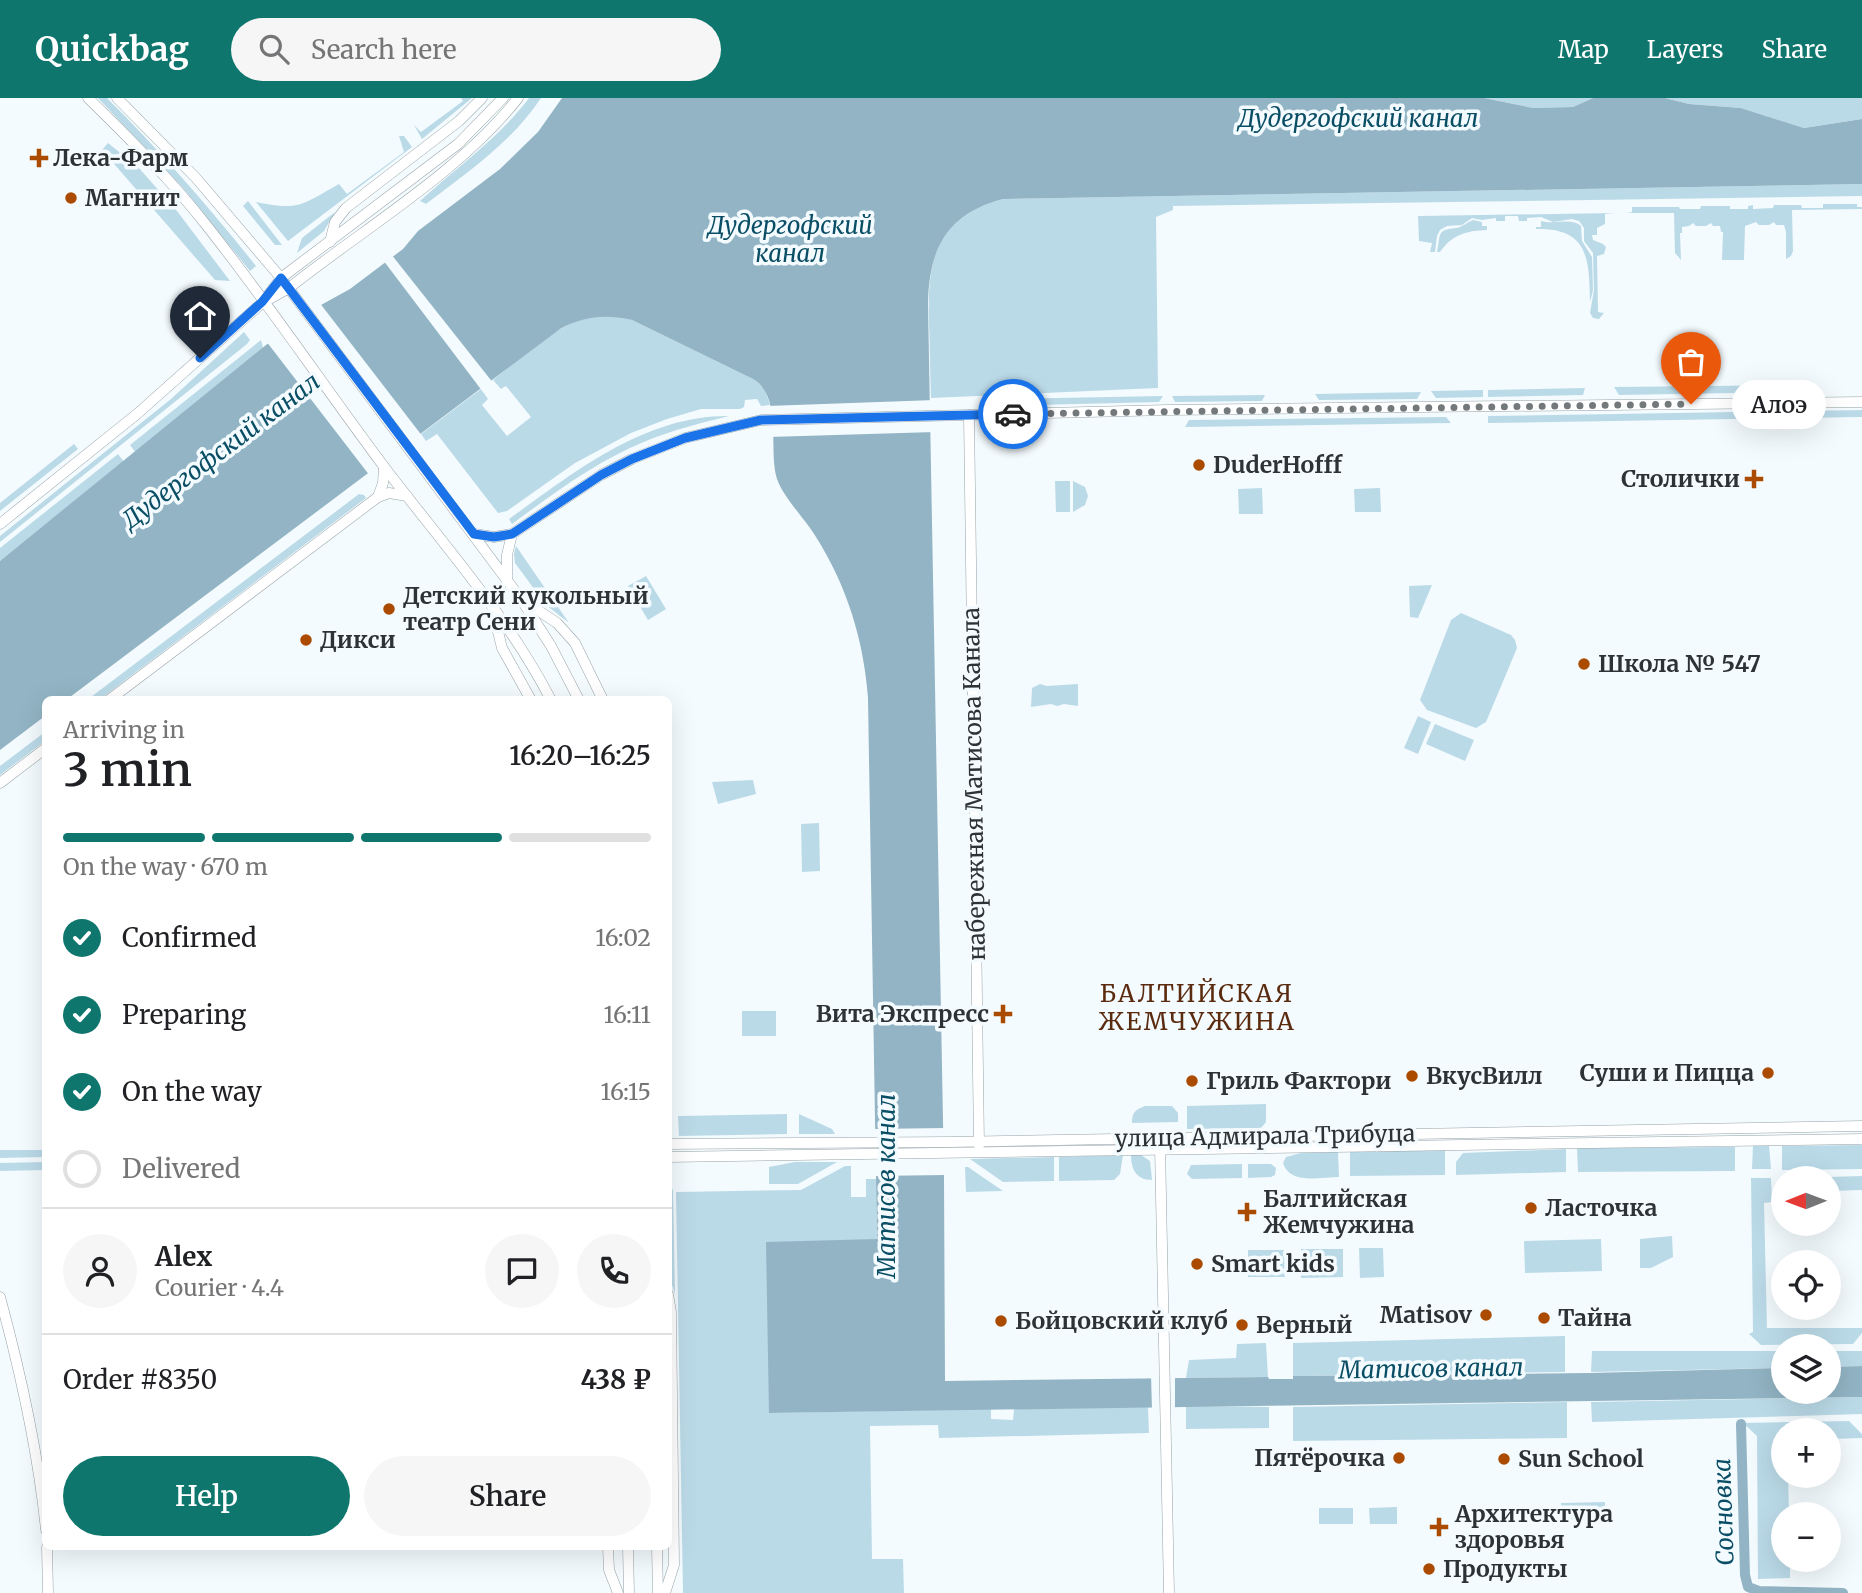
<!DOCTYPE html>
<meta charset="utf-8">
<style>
body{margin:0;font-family:Merriweather,serif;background:#f6f6f6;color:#202124;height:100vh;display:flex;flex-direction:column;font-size:26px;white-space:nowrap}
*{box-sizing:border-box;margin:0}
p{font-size:23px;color:#757577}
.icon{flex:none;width:38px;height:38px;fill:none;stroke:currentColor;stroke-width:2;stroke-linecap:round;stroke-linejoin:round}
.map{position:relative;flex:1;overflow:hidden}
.sheet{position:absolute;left:42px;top:598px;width:630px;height:854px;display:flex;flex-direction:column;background:#fff;border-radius:10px;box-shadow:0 7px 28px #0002}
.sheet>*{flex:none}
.needle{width:46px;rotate:269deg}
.controls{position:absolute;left:1771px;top:1068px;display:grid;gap:14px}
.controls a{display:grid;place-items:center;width:70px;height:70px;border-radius:50%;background:#fff;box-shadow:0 7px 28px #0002;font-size:35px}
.pin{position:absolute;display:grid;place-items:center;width:60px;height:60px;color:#fff;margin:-72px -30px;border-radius:50% 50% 50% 0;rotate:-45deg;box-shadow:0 0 7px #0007}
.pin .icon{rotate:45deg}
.courier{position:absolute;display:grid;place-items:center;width:70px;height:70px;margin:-35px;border:5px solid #1a73e8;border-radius:50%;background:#fff;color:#222;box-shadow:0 2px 9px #0007}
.bubble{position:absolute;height:49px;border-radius:24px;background:#fff;box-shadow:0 7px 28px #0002;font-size:23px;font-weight:600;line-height:49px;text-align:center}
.summary em{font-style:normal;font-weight:600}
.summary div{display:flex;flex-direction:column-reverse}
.summary{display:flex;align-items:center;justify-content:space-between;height:119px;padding:0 21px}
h1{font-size:46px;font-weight:600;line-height:52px}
.bar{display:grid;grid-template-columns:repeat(4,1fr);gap:10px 7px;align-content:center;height:84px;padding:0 21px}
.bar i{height:9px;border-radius:5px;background:#e0e0e0}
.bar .current{background:#0f766e}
.bar p{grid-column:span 4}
.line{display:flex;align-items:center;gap:18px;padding:0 21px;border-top:2px solid #e0e0e0}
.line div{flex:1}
.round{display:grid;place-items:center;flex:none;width:74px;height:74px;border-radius:37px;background:#f6f6f6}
ol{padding:0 21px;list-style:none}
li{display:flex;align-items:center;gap:21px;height:77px}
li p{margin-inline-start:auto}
li .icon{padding:7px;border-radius:50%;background:#0f766e;color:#fff;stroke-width:4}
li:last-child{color:#757577}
li i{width:38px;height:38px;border:4px solid #e0e0e0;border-radius:50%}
.cta{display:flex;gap:14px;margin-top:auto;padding:14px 21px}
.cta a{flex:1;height:80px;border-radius:42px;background:#0f766e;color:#fff;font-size:28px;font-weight:600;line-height:80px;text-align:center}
.cta a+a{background:#f6f6f6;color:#202124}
header{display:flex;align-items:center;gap:42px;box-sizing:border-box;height:98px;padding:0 35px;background:#0f766e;color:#fff}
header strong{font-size:33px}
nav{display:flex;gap:38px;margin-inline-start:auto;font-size:24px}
.search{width:490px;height:63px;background:#f6f6f6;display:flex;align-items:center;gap:18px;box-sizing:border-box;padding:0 24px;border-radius:38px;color:#757577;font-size:26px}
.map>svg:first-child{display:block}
.green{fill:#bbdae8}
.water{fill:#92b4c4}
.pier{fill:#f4fbfe}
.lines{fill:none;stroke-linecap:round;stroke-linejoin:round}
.canal{stroke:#92b4c4;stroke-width:10}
.minor-casing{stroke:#97a2a7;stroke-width:11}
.minor{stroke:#fff;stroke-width:10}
.done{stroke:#73787b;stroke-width:7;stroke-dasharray:0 12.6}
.route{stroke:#1a73e8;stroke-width:9}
.poi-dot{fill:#aa4b00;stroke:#f4fbfe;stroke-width:2.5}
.labels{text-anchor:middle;stroke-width:7;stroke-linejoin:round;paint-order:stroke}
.poi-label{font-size:23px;font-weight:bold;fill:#2d3234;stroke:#f4fbfe;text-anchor:start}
.street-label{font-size:23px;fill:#2d3234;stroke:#f4fbfe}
.water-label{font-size:24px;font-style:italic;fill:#0a4e66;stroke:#f4fbfe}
.neighbourhood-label{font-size:24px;letter-spacing:2px;fill:#5b2b0f;stroke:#f4fbfe}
</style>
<header>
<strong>Quickbag</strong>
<div class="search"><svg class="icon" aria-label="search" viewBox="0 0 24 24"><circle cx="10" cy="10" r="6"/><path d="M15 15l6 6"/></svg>Search here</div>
<nav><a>Map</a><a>Layers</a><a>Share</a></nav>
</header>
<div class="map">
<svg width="1862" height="1495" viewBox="0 0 1862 1495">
<rect width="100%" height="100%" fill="#f4fbfe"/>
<g class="green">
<path d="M98,0H107C160,53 209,109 256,168L250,173L183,90Z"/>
<path d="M461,0H472L422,41L414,27L421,34L463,3Z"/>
<path d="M529,0H541C511,45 468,74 426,106L420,103C457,69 499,40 529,0Z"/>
<path d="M1484,0H1593L1573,9L1533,10Z"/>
<path d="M1665,0H1862V21L1804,30L1741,10L1689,6Z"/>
<path d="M399,38H404L412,49L288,143L256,104C300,113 301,107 339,86L347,96L404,54Z"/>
<path d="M108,45L138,69L177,113L230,183L215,182L102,52Z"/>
<path d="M1862,86V98L1173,108V112L1156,119L1158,290L931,300C930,275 930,250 929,225C927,162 935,120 1003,101Z"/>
<path d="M248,103L282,147H275L243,108Z"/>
<path d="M1823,106H1857V109H1862V111L1792,112L1793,153L1791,158L1786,161V134L1784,127H1776L1774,124L1769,127H1759L1756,124L1745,128L1744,162H1722L1723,134H1721L1720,128H1713L1711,125L1706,128H1696L1693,125L1689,128L1682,129V135H1680L1681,162L1675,155L1674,115H1627L1632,114V109H1679L1680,111H1700L1701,108H1730V111H1748V108L1753,107V111L1773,110L1774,107H1801L1802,110H1823Z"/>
<path d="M335,114L324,133L297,155L302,140Z"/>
<path d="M1614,115L1605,116V126L1597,130V137H1592L1593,142L1603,146L1606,149L1604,156L1597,158L1598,214L1604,215L1599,221L1593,220L1590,215L1594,192L1593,155L1584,143V130L1579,123L1572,121L1553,124L1541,119L1527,120V123H1519L1518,118H1505V123H1496V120L1482,122L1472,120L1462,127L1447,128L1440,132L1437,138L1435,154H1430L1432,145L1419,143L1418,118Z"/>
<path d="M1473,122L1482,124V128H1487V132C1466,133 1453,136 1440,154H1437C1441,136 1436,132 1456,130C1463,129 1467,124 1473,122Z"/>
<path d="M1541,123C1555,127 1571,119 1581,128L1582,143L1592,159L1593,192L1590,204C1589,161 1589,130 1536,131V129H1541Z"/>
<path d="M595,218H616L632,222L753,281L764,289L770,307L761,308L757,301L745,302L744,309L740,311H701L667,321L631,335L575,365L507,413L498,415L437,336L426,343L421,336L481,291L488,301L482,307L507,338L531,319L506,288L501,291L493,282C524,258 556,225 595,218Z"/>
<path d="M244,234L250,242L247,246L0,444V438L171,301Z"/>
<path d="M261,242L263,250L136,355L130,347Z"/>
<path d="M1803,287L1800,294L1619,297L1614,289Z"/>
<path d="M1585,290L1583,297L1488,299V292Z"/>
<path d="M1483,292V299L1436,300L1431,293Z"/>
<path d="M1421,294L1417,301L1319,302L1315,296Z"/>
<path d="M1265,297L1262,303L1175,304L1172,298Z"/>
<path d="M1163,298L1159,304L991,308L995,301Z"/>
<path d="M1862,312V319L1488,325V318Z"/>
<path d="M729,318C701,325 673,332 646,343C597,363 554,395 512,426L509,421C573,375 645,317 729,318Z"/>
<path d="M1446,319L1451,325L1185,329L1189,322Z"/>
<path d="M74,346L78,351L0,413V405Z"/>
<path d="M118,356L124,364L0,463V450Z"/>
<path d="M1055,383H1070V414H1056Z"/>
<path d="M1073,383L1085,389L1088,398L1085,407L1073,414Z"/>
<path d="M1262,390L1263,416H1239L1238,391Z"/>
<path d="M1380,390L1381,414H1355L1354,391Z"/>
<path d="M359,396L364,397L366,400L99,602H87Z"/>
<path d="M516,448L569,525L546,507L515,465L514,456Z"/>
<path d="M646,478L666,511L648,522L628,488Z"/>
<path d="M1432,487L1418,520L1410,519L1409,488Z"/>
<path d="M1461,515L1511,537L1515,542L1517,550L1486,624L1476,630L1427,612L1420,602L1451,522Z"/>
<path d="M1040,586L1047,588L1078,586V608L1064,606L1057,608L1051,606L1031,609L1032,590Z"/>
<path d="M1418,618L1431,624L1418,656L1404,650Z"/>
<path d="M1435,626L1474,642L1465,663L1426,646Z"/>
<path d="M45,634V643L0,677V668Z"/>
<path d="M753,682L756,696L718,706L712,684Z"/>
<path d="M819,725L820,773L802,774L801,726Z"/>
<rect x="742" y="913" width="34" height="25"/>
<path d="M1266,1006V1024L1261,1030L1187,1031V1008Z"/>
<path d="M1145,1008H1172L1178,1015V1024L1132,1025C1132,1014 1135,1012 1145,1008Z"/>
<path d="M787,1016V1036L679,1038L678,1018Z"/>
<path d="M799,1016L832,1031L835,1036H799Z"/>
<path d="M1753,1047H1769L1771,1071H1752Z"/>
<path d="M1862,1047V1071L1782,1072V1048Z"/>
<path d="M1735,1049V1073L1578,1074L1577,1050Z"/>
<path d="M1566,1051V1074L1456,1077V1064L1463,1055Z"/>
<path d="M0,1052H45V1059L0,1060Z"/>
<path d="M1445,1052V1077L1350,1078V1054Z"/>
<path d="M1338,1054L1339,1079C1320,1079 1290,1087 1283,1065L1286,1059L1301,1055Z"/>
<path d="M1123,1057L1120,1076L1114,1082L1059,1083V1059Z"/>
<path d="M1131,1057H1141L1150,1063L1152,1082C1136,1082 1131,1071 1131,1057Z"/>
<path d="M1054,1059V1083L1003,1084L970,1061Z"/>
<path d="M45,1064V1072L0,1073V1065Z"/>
<path d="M795,1064H837L798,1086H769V1069Z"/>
<path d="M1242,1066V1080L1192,1081L1187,1076L1191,1067Z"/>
<path d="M1248,1066H1271L1276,1070L1275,1077L1271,1079L1248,1080Z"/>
<path d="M845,1068H851V1099H866V1081H876L877,1142L769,1315L991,1311V1321L1013,1322L1014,1311L1148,1309L1149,1335L939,1340L938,1327L870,1328L872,1461H903L904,1495H683L676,1094L801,1092Z"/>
<path d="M965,1069H968L1003,1093L966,1094Z"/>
<path d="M1862,1078V1092L1829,1093V1080H1794Z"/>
<path d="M1751,1080H1771L1772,1104L1764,1105L1767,1230H1862V1235L1853,1246L1761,1247L1749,1236L1753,1234Z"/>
<path d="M669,1087L673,1092L675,1196L669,1178Z"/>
<path d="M1672,1138L1673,1159L1651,1170H1640V1141Z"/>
<path d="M1601,1141L1602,1173L1525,1175L1524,1143Z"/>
<path d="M1359,1150H1383L1384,1179L1360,1180Z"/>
<path d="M1301,1151H1343V1179L1301,1180Z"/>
<path d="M1248,1152H1284L1285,1179H1248Z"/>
<path d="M1565,1238V1274L1293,1278V1245Z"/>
<path d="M1266,1245L1268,1279L1186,1280L1189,1262L1236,1260L1237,1246Z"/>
<path d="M1592,1253H1783V1270L1591,1274Z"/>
<path d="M1829,1253H1862V1268L1829,1269Z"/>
<path d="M1862,1299V1316L1592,1324L1591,1304Z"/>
<path d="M1567,1304V1340L1293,1343V1309Z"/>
<path d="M1186,1308L1269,1309V1330L1186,1331Z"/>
<path d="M1849,1323L1862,1336V1340L1829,1341V1332H1783V1377H1788L1789,1416H1783V1461H1790V1480L1758,1481L1757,1338L1743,1325Z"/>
<path d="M1605,1404V1421L1562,1422L1561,1405Z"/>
<path d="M1397,1409V1426H1370L1369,1410Z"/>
<rect x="1319" y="1410" width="34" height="16"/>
</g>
<path class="water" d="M562,0H1484L1533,10L1573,9L1593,0H1665L1689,6L1741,10L1804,30L1862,21V86L1003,101C947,116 929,150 928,206L944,1078L945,1283L1268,1279L1269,1281H1293V1278L1590,1275L1783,1270V1293H1829V1269L1862,1268V1299L769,1315L766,1144L877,1141L868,600C864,543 847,488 816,439C806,422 783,399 777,381C768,352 783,298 753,281L632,222C605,216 584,218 560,231L66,602H46L45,618L0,652V463L266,247L321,207L350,191L403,151L418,133L500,71L538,34Z"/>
<g class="pier">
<path d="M391,156L494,286L483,294L383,162Z"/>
<path d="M319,204L423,339L370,378L266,243Z"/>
<path d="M935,302V334L769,339L767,308Z"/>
<path d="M946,1030L947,1077L872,1078L871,1031Z"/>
<path d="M1175,1276V1312H1152L1151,1277Z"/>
</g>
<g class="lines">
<path class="canal" d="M1741,1326L1745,1477L1748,1489L1759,1493L1843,1495"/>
<g class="minor-casing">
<g id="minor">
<path d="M88,0C129,40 171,82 207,128C268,205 323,287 382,366C441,444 506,515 551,602"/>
<path d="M117,0L196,80L281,180L521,501L551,548L579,602"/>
<path d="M330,144L335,124L346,110L459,23L482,0"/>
<path d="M266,203L289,190C363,131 460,74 518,0"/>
<path d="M969,317L979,1047"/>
<path d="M378,399L383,385L384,369"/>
<path d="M0,426L137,316L263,204L281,180L458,46L503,0"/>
<path d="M474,436L494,439L512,436L601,377L632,361L685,340L761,322L1168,312L1862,304"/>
<path d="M507,480V457L512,436"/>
<path d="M524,503L557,525L575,545L603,602"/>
<path d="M492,509L502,550L531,602"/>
<path d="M109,602L378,399L389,395L407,398"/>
<path d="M0,685L46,650"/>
<path d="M668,1046L951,1044L1862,1028"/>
<path d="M1160,1048L1169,1495"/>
<path d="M668,1059L1862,1041"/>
<path d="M0,1199C21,1276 38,1353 46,1432"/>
<path d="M47,1449L48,1495"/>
<path d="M608,1449L609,1472L618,1495"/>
<path d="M628,1449L629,1495"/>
<path d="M657,1449L658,1495"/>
<path d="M665,1495L674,1467L671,1214L668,1196"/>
</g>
</g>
<use href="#minor" class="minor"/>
</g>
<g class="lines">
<path class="done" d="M1013,316L1691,306"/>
<path class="route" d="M200,260L262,204L281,180L474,436L494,439L512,436L601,377L632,361L685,340L761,322L1013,316"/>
</g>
<g class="poi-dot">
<path d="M35.5 49.5h7v7h7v7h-7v7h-7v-7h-7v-7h7z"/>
<circle cx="71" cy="100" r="7"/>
<circle cx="1199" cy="367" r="7"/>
<path d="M1750.5 370.5h7v7h7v7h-7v7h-7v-7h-7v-7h7z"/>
<circle cx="389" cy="511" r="7"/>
<circle cx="306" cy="542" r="7"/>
<circle cx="1584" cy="566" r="7"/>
<path d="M999.5 905.5h7v7h7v7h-7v7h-7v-7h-7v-7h7z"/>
<circle cx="1768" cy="975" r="7"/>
<circle cx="1412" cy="978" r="7"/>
<circle cx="1192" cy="983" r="7"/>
<circle cx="1531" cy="1110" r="7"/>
<path d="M1243.5 1103.5h7v7h7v7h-7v7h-7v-7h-7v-7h7z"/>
<circle cx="1197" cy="1166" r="7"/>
<circle cx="1486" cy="1217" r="7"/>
<circle cx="1544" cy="1220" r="7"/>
<circle cx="1001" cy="1223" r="7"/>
<circle cx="1242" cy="1227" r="7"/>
<circle cx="1399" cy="1360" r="7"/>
<circle cx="1504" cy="1361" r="7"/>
<path d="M1435.5 1418.5h7v7h7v7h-7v7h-7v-7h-7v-7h7z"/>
<circle cx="1429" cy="1471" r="7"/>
</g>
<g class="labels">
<g class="poi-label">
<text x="53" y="68">Лека-Фарм</text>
<text x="85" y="108">Магнит</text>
<text x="1213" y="375">DuderHofff</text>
<text x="1740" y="389" text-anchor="end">Столички</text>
<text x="403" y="506">Детский кукольный<tspan x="403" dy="26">театр Сени</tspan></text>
<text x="320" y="550">Дикси</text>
<text x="1598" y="574">Школа № 547</text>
<text x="989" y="924" text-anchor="end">Вита Экспресс</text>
<text x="1754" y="983" text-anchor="end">Суши и Пицца</text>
<text x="1426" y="986">ВкусВилл</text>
<text x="1206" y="991">Гриль Фактори</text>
<text x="1263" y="1109">Балтийская<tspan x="1263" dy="26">Жемчужина</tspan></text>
<text x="1545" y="1118">Ласточка</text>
<text x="1211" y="1174">Smart kids</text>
<text x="1472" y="1225" text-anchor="end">Matisov</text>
<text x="1558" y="1228">Тайна</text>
<text x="1015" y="1231">Бойцовский клуб</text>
<text x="1256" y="1235">Верный</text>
<text x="1385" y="1368" text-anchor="end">Пятёрочка</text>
<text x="1518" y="1369">Sun School</text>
<text x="1455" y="1424">Архитектура<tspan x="1455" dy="26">здоровья</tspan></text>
<text x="1443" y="1479">Продукты</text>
</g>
<g class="street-label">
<text transform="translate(974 686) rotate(-91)" y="8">набережная Матисова Канала</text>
<text transform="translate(1265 1038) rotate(-1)" y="8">улица Адмирала Трибуца</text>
</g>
<g class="water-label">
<text x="1358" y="29">Дудергофский канал</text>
<text x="790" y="136">Дудергофский<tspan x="790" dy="28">канал</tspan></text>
<text transform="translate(221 353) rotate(-37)" y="8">Дудергофский канал</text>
<text transform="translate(887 1088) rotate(-90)" y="8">Матисов канал</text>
<text transform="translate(1431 1271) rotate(-1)" y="8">Матисов канал</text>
<text transform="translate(1724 1414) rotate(-92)" y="8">Сосновка</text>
</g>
<g class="neighbourhood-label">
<text x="1197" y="904">БАЛТИЙСКАЯ<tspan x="1197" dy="28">ЖЕМЧУЖИНА</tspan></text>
</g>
</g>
</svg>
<div class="controls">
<a><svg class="needle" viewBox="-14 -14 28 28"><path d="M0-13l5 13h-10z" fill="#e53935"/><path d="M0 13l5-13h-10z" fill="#757577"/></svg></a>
<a><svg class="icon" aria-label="locate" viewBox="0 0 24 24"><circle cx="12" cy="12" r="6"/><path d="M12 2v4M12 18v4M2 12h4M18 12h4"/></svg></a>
<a><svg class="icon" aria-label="layers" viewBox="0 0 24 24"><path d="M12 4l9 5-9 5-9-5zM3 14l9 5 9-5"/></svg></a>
<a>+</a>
<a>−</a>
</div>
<div class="pin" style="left:1691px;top:306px;background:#ea580c"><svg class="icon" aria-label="bag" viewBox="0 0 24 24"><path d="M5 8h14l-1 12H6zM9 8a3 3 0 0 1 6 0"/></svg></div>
<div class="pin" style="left:200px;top:260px;background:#1f2937"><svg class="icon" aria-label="home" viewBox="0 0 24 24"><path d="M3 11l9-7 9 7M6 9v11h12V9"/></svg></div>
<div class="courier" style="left:1013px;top:316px"><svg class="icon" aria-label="car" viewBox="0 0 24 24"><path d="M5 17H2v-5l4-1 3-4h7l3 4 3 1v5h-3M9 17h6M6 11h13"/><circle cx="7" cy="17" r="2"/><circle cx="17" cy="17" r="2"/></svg></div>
<div class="bubble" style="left:1732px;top:282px;width:94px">Алоэ</div>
<section class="sheet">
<div class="summary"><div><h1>3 min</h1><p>Arriving in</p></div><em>16:20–16:25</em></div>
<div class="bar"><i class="current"></i><i class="current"></i><i class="current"></i><i></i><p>On the way · 670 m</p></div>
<ol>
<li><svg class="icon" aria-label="check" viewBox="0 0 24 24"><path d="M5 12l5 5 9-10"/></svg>Confirmed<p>16:02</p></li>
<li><svg class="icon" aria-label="check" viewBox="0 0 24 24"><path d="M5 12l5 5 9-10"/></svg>Preparing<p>16:11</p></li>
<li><svg class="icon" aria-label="check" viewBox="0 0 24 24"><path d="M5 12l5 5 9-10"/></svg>On the way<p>16:15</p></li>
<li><i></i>Delivered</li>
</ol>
<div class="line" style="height:126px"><a class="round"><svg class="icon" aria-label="person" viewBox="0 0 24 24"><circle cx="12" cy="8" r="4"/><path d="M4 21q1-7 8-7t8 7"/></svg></a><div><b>Alex</b><p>Courier · 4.4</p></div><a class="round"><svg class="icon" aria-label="chat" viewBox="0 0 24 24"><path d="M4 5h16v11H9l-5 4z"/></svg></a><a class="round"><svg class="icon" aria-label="phone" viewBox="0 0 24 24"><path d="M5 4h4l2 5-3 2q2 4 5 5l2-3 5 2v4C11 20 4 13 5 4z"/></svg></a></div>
<div class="line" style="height:91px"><div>Order #8350</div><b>438 ₽</b></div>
<div class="cta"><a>Help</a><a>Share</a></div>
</section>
</div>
